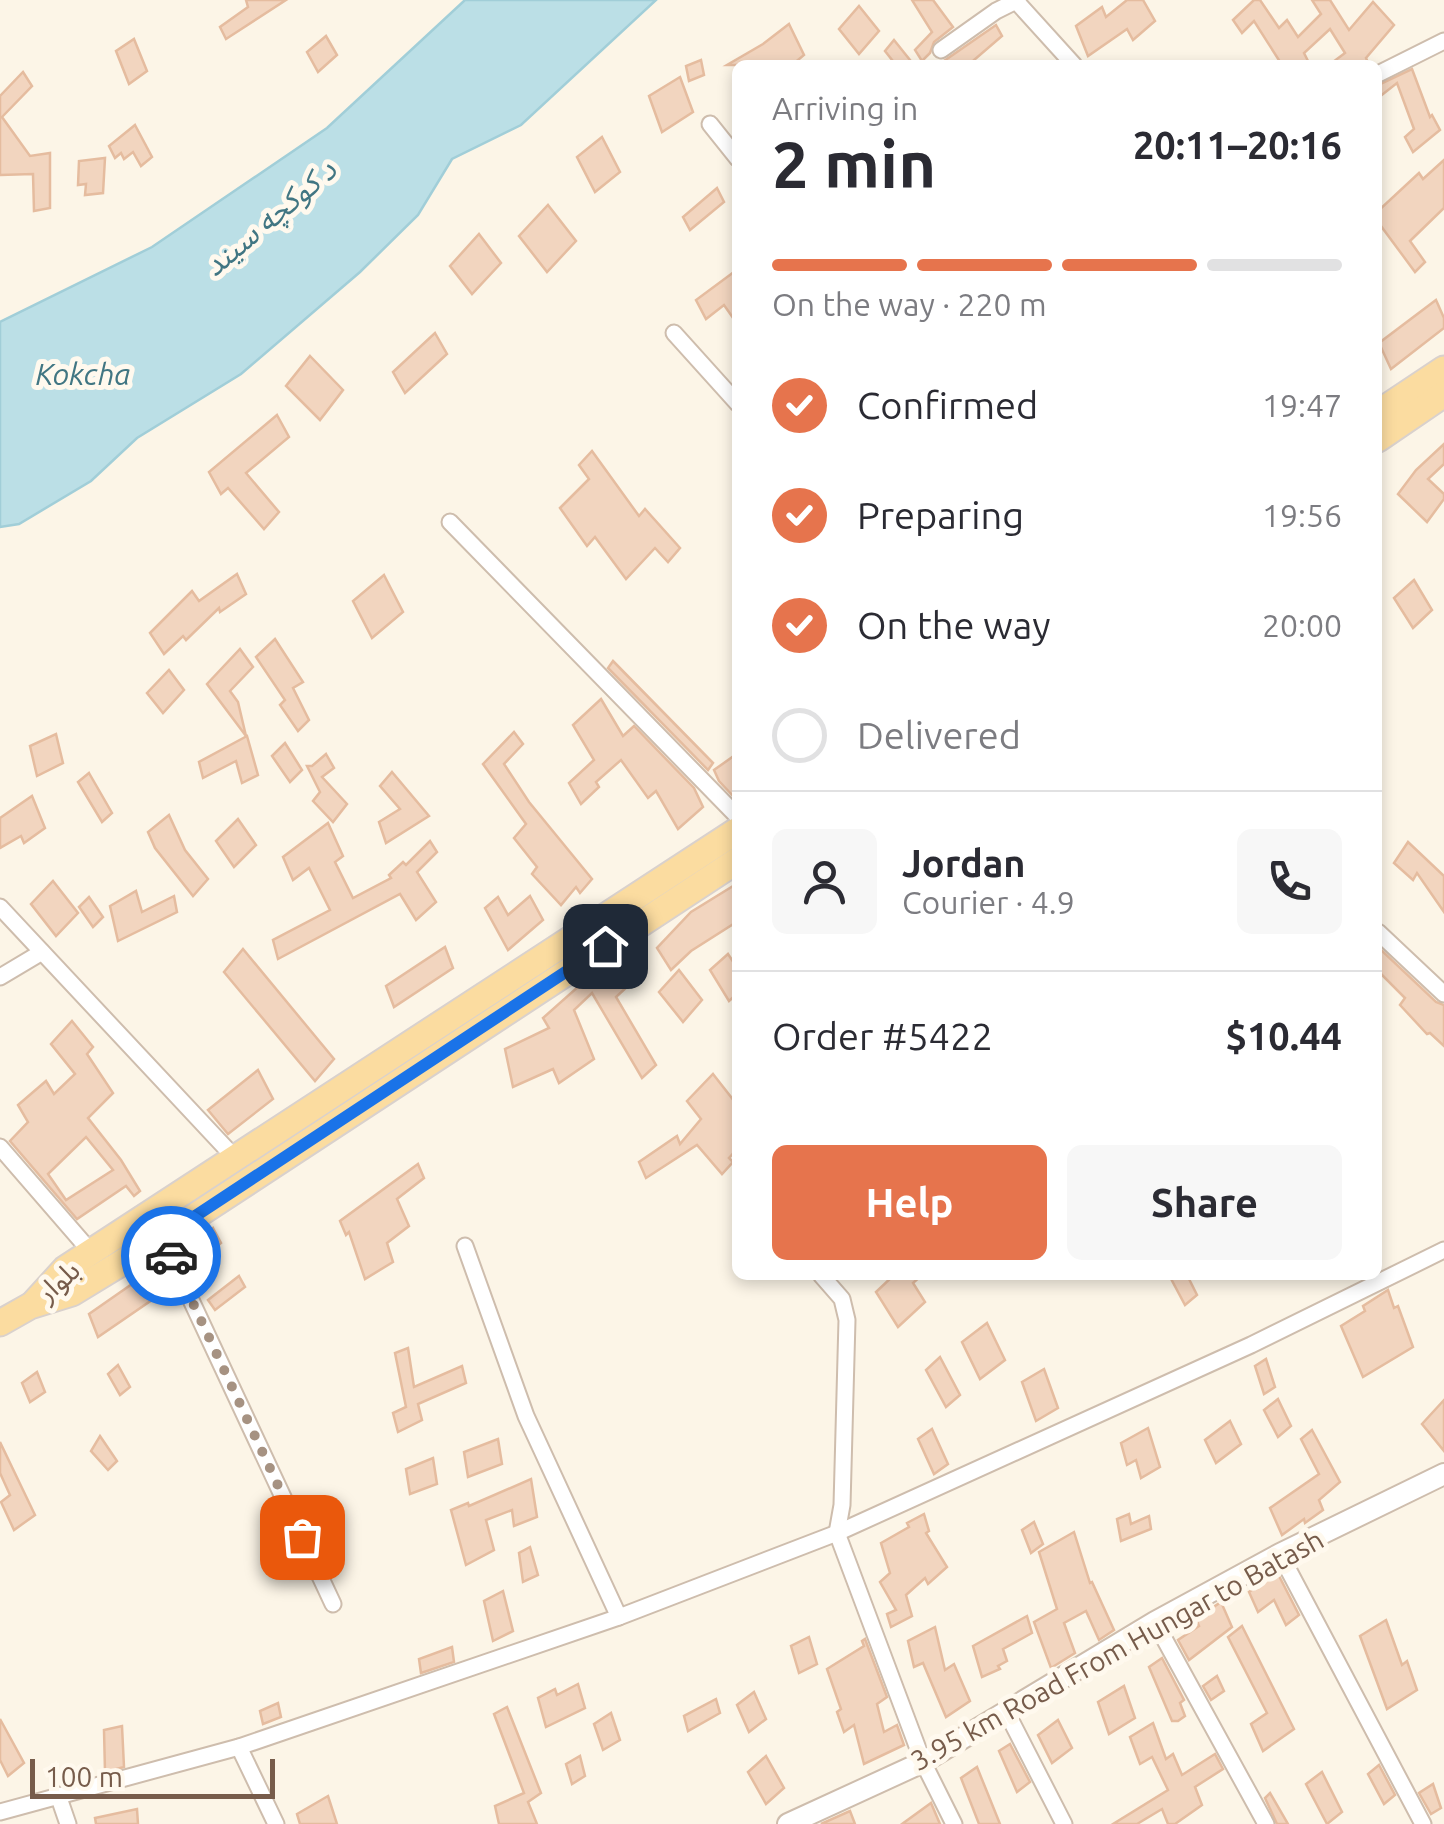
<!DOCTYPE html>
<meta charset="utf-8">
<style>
body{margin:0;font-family:Ubuntu,"Noto Sans Arabic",sans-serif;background:#f7f7f7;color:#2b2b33;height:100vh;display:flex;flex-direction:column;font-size:38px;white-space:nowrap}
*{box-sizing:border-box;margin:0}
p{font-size:32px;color:#7c7c81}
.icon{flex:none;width:55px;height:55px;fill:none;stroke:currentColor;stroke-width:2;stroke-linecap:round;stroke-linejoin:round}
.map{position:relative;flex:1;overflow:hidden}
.sheet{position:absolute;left:732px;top:60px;width:650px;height:1220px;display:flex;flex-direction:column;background:#fff;border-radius:15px;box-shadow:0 5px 15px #0003}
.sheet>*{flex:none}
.scale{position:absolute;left:30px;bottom:25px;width:245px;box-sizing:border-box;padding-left:10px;border:5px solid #775c4b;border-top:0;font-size:28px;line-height:35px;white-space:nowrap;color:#775c4b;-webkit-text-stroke:8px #fff9ee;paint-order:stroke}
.pin{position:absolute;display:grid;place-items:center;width:85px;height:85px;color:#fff;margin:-42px;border-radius:20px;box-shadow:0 5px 15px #0006}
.courier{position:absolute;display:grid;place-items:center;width:100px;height:100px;margin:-50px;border:8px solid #1a73e8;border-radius:50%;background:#fff;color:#222;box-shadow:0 2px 12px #0007}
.overview em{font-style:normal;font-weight:700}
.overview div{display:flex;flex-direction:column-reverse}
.overview{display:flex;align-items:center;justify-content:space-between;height:170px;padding:0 40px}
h1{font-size:65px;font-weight:700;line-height:75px}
.bar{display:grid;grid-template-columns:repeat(4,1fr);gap:15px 10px;align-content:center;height:120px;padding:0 40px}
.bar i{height:12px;border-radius:8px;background:#e1e1e2}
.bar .current{background:#e6744d}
.bar p{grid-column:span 4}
.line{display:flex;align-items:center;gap:25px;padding:0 40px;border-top:2px solid #e1e1e2}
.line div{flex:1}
.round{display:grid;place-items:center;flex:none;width:105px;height:105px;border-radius:15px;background:#f7f7f7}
ol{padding:0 40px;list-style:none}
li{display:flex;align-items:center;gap:30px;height:110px}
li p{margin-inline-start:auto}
li .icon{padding:10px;border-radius:50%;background:#e6744d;color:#fff;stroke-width:4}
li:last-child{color:#7c7c81}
li i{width:55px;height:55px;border:5px solid #e1e1e2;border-radius:50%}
.action{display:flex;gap:20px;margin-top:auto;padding:20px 40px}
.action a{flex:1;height:115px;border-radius:15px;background:#e6744d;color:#fff;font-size:40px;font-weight:700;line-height:115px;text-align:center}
.action a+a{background:#f7f7f7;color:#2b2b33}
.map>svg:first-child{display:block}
.water{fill:#bbdfe6;stroke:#a1ced8;stroke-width:2.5}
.building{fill:#f2d5bf;stroke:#e5bc9f;stroke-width:2.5;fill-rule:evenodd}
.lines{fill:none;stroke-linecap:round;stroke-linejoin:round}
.minor-casing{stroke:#cebdad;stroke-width:19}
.tertiary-casing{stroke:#cebdad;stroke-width:24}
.primary-casing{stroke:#d9d1cd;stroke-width:29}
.minor{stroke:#fff;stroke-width:15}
.tertiary{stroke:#fff;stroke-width:20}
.primary{stroke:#fbdca0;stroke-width:25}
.done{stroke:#a69282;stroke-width:10;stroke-dasharray:0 18}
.route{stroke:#1a73e8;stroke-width:12}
.labels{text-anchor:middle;stroke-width:10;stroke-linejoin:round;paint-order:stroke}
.street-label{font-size:28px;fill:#775c4b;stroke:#fff9ee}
.water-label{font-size:30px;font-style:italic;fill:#417683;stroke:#fff9ee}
</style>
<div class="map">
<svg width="1444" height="1824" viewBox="0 0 1444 1824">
<rect width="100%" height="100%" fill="#fcf5e7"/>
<path class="water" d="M465,0H656L521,125L452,159L418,215L360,272L241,374L137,438L91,481L19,524L0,527V322L152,247L327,128Z"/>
<g class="building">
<path d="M246,0H286L226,39L220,27L248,7Z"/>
<path d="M912,0H933L953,27L934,42L930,53L922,61L915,50L932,32Z"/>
<path d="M1127,0H1143L1155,21L1133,40L1127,29L1088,56L1076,26L1102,7L1106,17Z"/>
<path d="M1254,0H1260L1279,28L1287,20L1298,37L1321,14L1312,0H1330L1349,30L1373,2L1394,25L1366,58L1369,65H1329L1345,53L1330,29L1304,53L1310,65H1282L1254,21L1242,33L1233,20Z"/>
<path d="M859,6L879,31L859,54L839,29Z"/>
<path d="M789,24L804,55L792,65H727L763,44Z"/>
<path d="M996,25L1002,36L974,60L977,65H946L944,61Z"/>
<path d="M326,36L337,55L318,72L307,52Z"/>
<path d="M134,39L147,71L129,84L116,51Z"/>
<path d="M894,40L914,65H896L885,51Z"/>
<path d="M701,60L704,75L689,81L686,66Z"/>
<path d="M1412,69L1430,117L1432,115L1440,130L1413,152L1405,137L1414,129L1397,83L1378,98V85Z"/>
<path d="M23,72L32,86L2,117L30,156L50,153V208L34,211L33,174L0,175V96Z"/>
<path d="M680,77L693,112L662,132L649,96Z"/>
<path d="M135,125L152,157L141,166L133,152L124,159L121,153L115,158L109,146Z"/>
<path d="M602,137L620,172L595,192L577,157Z"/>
<path d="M105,158L103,193L85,195L86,184L78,185L79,161Z"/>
<path d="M1444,160V208L1410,241L1425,262L1415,272L1378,222V211L1419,173L1423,179Z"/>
<path d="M717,188L724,202L690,230L683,217Z"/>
<path d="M548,205L576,241L547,272L519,236Z"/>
<path d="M479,234L501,263L472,294L450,266Z"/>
<path d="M738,269V325L724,305L706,319L696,300Z"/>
<path d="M1436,300L1444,318V328L1391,369L1379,343Z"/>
<path d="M435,333L447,354L405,393L393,372Z"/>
<path d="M310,356L343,390L320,420L286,386Z"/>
<path d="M277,415L289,437L246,473L279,512L264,529L228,488L221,494L209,472Z"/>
<path d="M1444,444V464L1428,479L1444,494V499L1427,522L1398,494L1416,470Z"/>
<path d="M592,451L639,516L645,509L680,548L668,562L655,548L626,579L595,537L587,546L560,508L589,479L579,465Z"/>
<path d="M237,574L246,594L220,612L219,608L186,640L183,636L164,654L150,633L192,591L199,601Z"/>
<path d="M384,575L403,612L372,638L353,601Z"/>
<path d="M1414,580L1432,610L1413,628L1394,598Z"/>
<path d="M275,639L303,682L293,688L309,720L298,731L280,705L285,700L256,657Z"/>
<path d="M240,649L253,667L230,691L238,702L246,736L207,684Z"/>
<path d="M613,661L713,763L708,770L608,668Z"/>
<path d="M169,670L184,690L163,713L147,693Z"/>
<path d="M601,699L623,736L634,726L694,788L703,807L678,829L656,791L648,798L621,760L596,782L599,787L581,804L569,783L594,760L573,725Z"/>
<path d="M514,732L523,744L504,764L529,802L592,879L580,893L576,887L561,905L532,874L537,867L514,838L526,824L483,764Z"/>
<path d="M56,734L63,763L37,776L30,746Z"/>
<path d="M247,736L258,775L242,783L236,761L203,778L199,762Z"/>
<path d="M285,743L302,770L290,782L272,756Z"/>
<path d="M738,753V793L733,796L719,781L714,770Z"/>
<path d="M326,754L334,768L322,777L347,804L333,822L313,801L320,792L307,766H312Z"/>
<path d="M392,772L429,816L386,843L379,822L400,809L380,786Z"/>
<path d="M89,773L112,813L102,822L78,782Z"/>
<path d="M32,796L45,828L24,843L21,836L0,848V818Z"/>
<path d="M169,815L185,850L208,879L193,896L155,848L148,832Z"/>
<path d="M238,819L256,845L234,867L216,841Z"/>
<path d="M328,823L343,856L335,862L353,898L391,878L389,875L403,862L406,865L430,841L437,852L417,872L436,902L416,920L400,894L278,959L273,940L330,910L309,868L293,880L283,857Z"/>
<path d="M1408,842L1444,876V912L1417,873L1413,880L1394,863Z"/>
<path d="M53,881L78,913L56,936L31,904Z"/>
<path d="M738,883V921L691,951L671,970L657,948L691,912Z"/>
<path d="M136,891L142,912L174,896L177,912L118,941L110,906Z"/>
<path d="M530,896L543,920L508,950L485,908L498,897L508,915Z"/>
<path d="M89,897L103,917L93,927L79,907Z"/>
<path d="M445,947L453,968L394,1007L386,986Z"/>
<path d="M1378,947L1436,1002L1444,1005V1046L1430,1033L1427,1034L1400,1005L1405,998L1378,971Z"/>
<path d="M243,949L334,1059L315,1081L224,972Z"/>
<path d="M728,954L738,969V993L729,1001L710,970Z"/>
<path d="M615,960L629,985L616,997L656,1065L642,1078L592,993L574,1010L594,1059L559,1083L553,1069L513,1087L505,1049L549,1028L543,1018L588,978Z"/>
<path d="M679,970L702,1000L683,1022L659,992Z"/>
<path d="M72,1021L93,1047L87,1054L113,1093L88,1118L121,1160L140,1191L134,1196L126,1186L77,1219L10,1141L28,1122L18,1105L46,1081L54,1094L75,1074L51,1044ZM86,1137L113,1170L66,1200L48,1174Z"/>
<path d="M258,1070L273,1099L228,1134L208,1110Z"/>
<path d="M713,1074L738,1106V1148L729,1158L733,1162L722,1174L697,1145L646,1178L639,1162L677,1136L680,1144L701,1119L687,1101Z"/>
<path d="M418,1164L424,1178L397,1199L409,1226L387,1243L393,1262L365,1279L349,1232L346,1235L340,1221Z"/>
<path d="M213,1228L221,1243L197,1263L189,1248Z"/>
<path d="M155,1268L165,1291L98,1337L89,1314Z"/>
<path d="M894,1275H922L913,1283L925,1302L898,1327L876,1292Z"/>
<path d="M1169,1275H1187L1197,1295L1185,1305Z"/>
<path d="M239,1276L245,1287L215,1310L208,1300Z"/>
<path d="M1388,1290L1394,1308L1398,1306L1413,1347L1363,1377L1341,1326L1365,1311L1363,1306Z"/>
<path d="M987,1323L1005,1360L980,1379L962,1342Z"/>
<path d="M408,1348L414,1387L462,1366L466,1383L418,1404L422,1420L398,1432L393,1413L406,1407L395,1353Z"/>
<path d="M940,1357L960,1395L946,1407L926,1370Z"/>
<path d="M1266,1359L1275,1387L1264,1394L1255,1366Z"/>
<path d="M118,1365L130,1387L120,1395L108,1374Z"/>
<path d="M1044,1369L1058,1408L1036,1421L1022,1382Z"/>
<path d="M37,1372L45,1392L30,1402L22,1383Z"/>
<path d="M1278,1399L1291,1426L1278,1437L1264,1410Z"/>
<path d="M1444,1400V1451L1422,1424Z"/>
<path d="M1230,1421L1241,1444L1216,1463L1205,1440Z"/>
<path d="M1148,1428L1160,1467L1141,1478L1136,1460L1127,1465L1121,1443Z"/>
<path d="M932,1429L948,1464L934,1474L918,1439Z"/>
<path d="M1312,1430L1340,1482L1319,1500L1323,1510L1305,1523L1304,1519L1282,1535L1270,1508L1319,1474L1301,1439Z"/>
<path d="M100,1436L117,1461L108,1470L91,1451Z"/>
<path d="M498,1439L502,1464L468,1477L464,1452Z"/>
<path d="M0,1442L35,1515L14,1530L1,1502L10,1495L0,1473Z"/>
<path d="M433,1458L437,1484L410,1494L406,1469Z"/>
<path d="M531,1479L537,1517L514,1526L512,1510L486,1520L494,1550L466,1565L451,1510L468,1503L469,1506Z"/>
<path d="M924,1514L929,1531L926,1533L947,1567L928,1584L925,1578L906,1595L912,1616L891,1627L887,1614L896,1610L880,1582L890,1573L881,1543L909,1527L907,1523Z"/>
<path d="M1129,1514L1131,1524L1149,1516L1151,1529L1121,1541L1117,1519Z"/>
<path d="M1034,1522L1043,1544L1031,1553L1022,1530Z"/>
<path d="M1074,1532L1090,1583L1092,1582L1114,1630L1099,1640L1086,1611L1064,1623L1075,1653L1051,1668L1034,1622L1057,1609L1039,1552Z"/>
<path d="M530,1547L538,1575L523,1582L519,1553Z"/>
<path d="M1277,1572L1299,1615L1286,1625L1274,1600L1258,1612L1249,1592Z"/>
<path d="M503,1591L513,1631L493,1641L484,1601Z"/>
<path d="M1221,1602L1232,1627L1189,1660L1178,1640L1199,1626L1196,1619Z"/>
<path d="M1027,1616L1032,1633L1003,1649L1007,1661L998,1666L1000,1669L982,1677L973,1646Z"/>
<path d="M1386,1620L1402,1665L1407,1661L1417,1690L1387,1709L1360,1636Z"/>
<path d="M1242,1626L1294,1729L1263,1751L1251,1724L1267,1713L1228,1637Z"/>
<path d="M935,1627L945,1670L954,1664L970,1701L946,1717L923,1663L914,1667L908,1641Z"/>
<path d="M809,1637L817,1664L799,1673L791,1646Z"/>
<path d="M865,1639L887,1697L877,1704L884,1732L897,1725L904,1745L864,1764L854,1725L844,1732L837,1712L841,1709L827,1669L864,1646L862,1641Z"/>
<path d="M452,1647L454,1662L421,1673L419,1659Z"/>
<path d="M1162,1658L1184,1700L1180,1703L1185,1716L1178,1721H1172L1149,1667Z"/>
<path d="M1217,1676L1224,1691L1211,1700L1203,1686Z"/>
<path d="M578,1684L585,1708L546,1727L538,1698L555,1689L557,1695Z"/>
<path d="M1124,1686L1135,1718L1109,1734L1098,1702Z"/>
<path d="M754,1692L766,1719L749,1732L737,1705Z"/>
<path d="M716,1699L720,1713L688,1731L684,1716Z"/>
<path d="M278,1703L281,1717L263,1724L260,1711Z"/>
<path d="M507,1707L541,1793L528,1802L537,1824H499L495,1806L524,1793L494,1714Z"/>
<path d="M611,1713L620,1740L603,1750L594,1724Z"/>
<path d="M0,1719L24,1763L8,1776L0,1760Z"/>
<path d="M1058,1720L1072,1748L1052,1763L1038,1735Z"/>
<path d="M1153,1723L1166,1759L1173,1754L1182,1775L1215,1754L1223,1769L1195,1787L1202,1805L1175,1824H1168L1162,1809L1137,1824H1113L1168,1790L1152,1757L1140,1764L1130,1737Z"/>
<path d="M122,1726L124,1767L105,1772L104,1730Z"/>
<path d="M1010,1744L1030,1782L1017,1792L999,1751Z"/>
<path d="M580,1756L585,1776L572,1784L566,1764Z"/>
<path d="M766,1756L784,1788L766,1804L748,1772Z"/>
<path d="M1379,1765L1395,1795L1384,1804L1368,1774Z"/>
<path d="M977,1767L1000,1824H979L961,1778Z"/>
<path d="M1322,1772L1342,1812L1327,1824L1306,1784Z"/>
<path d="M1433,1784L1441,1808L1431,1814L1419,1793Z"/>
<path d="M1270,1793L1288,1824H1277L1265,1798Z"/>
<path d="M328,1796L337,1824H300L297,1814Z"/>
<path d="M931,1803L940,1824H902Z"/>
<path d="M137,1809L138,1824H96L95,1818Z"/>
<path d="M850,1811L855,1824H821Z"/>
</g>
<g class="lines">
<g class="minor-casing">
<g id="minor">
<path d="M1016,1L1074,65"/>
<path d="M941,50L996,11L1018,0"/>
<path d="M1378,74L1444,41"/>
<path d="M710,124L738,159"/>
<path d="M674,333L738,404"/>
<path d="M450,522L738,817"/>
<path d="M0,907L235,1158"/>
<path d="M1378,932L1444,994"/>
<path d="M0,977L42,952"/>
<path d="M0,1147L91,1252"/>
<path d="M162,1238L333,1604"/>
<path d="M465,1246L526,1416L619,1617"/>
<path d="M821,1275L842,1299L847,1320L842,1505L837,1533L923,1762L954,1824"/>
<path d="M1280,1554L1423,1824"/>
<path d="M1155,1622L1266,1824"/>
<path d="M1006,1711L1064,1824"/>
<path d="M239,1747L276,1824"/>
<path d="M58,1795L68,1824"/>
<path d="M0,1812L239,1747L619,1617L837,1533L1251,1345L1444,1250"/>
</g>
</g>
<g class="tertiary-casing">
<path id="tertiary" d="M788,1824L923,1762L1155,1622L1280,1554L1444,1474"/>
</g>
<g class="primary-casing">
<g id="primary">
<path d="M1378,413L1444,369"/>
<path d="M1378,439L1444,394"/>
<path d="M34,1303L65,1269L738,830"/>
<path d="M0,1323L30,1306L72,1293L162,1238L738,860"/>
</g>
</g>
<use href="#minor" class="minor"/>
<use href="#tertiary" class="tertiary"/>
<use href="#primary" class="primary"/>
</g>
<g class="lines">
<path class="done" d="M171,1256L302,1537"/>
<path class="route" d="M171,1256L162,1238L605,946"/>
</g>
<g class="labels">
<g class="street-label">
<text transform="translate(58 1281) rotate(-42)" y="10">بلوار</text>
<text transform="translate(1117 1650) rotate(-29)" y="10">3.95 km Road From Hungar to Batash</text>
</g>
<g class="water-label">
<text transform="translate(270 218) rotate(-40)" y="10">د کوکچه سیند</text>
<text x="83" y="385">Kokcha</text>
</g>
</g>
</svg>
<div class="scale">100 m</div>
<div class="pin" style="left:302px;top:1537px;background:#ea580c"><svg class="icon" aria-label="bag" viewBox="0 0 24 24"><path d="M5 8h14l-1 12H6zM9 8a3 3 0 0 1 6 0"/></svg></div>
<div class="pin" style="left:605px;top:946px;background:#1f2937"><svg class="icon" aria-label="home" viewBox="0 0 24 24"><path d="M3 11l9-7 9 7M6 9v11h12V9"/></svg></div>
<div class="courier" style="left:171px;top:1256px"><svg class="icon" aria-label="car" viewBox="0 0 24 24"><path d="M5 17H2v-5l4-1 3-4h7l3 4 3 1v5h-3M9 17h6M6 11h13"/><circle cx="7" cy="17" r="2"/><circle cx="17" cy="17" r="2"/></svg></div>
<section class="sheet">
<div class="overview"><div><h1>2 min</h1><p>Arriving in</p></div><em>20:11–20:16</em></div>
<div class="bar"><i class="current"></i><i class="current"></i><i class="current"></i><i></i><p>On the way · 220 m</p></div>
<ol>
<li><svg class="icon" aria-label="check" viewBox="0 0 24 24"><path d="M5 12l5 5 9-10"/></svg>Confirmed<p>19:47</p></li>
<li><svg class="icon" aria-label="check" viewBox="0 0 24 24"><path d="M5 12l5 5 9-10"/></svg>Preparing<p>19:56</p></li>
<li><svg class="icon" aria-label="check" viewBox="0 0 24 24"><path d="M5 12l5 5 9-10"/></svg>On the way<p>20:00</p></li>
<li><i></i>Delivered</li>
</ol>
<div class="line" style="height:180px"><a class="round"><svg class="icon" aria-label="person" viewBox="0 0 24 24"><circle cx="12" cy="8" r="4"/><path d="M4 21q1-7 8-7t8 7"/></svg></a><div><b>Jordan</b><p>Courier · 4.9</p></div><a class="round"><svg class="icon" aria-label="phone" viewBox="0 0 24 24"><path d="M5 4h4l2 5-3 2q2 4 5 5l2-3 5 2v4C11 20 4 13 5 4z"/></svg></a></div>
<div class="line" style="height:130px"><div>Order #5422</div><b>$10.44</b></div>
<div class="action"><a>Help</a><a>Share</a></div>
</section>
</div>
